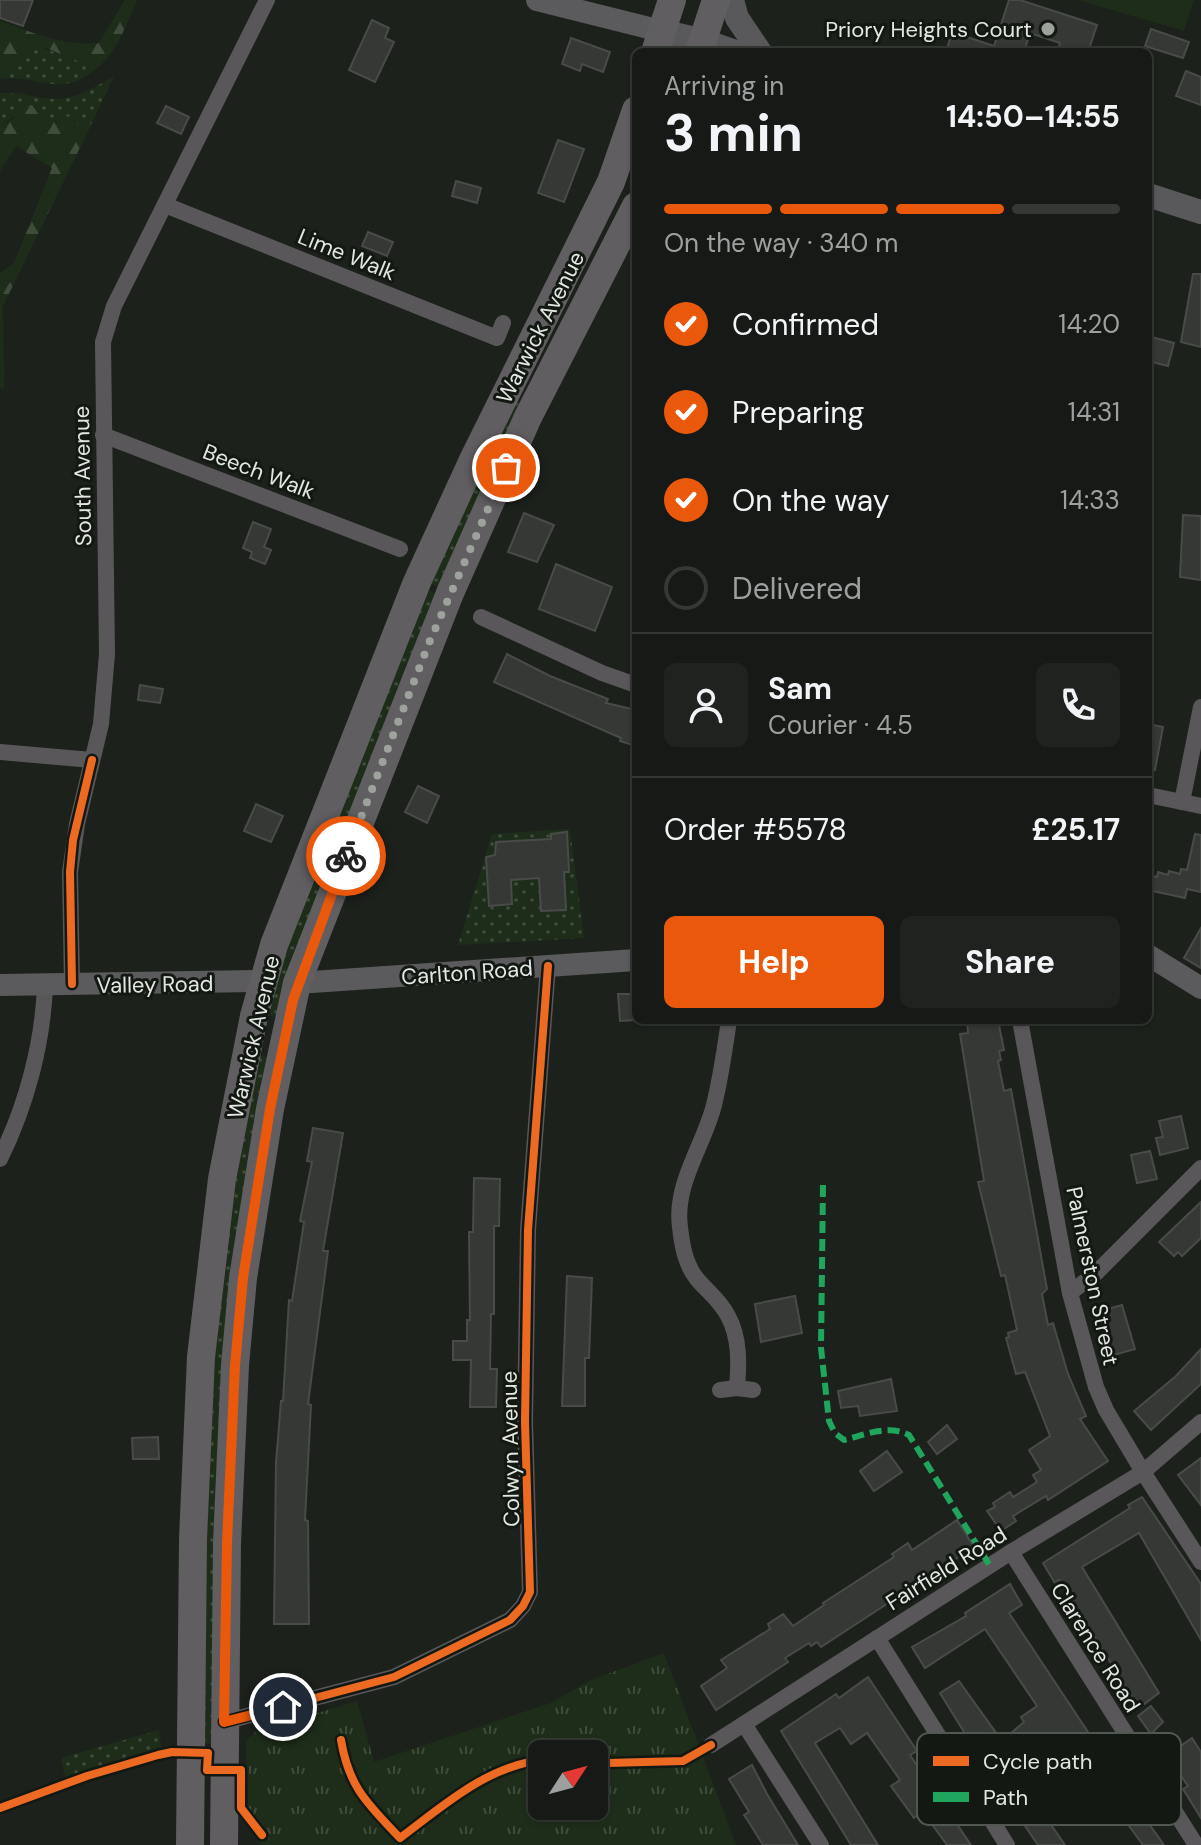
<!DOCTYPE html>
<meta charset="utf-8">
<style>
body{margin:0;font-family:"DM Sans",sans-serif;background:#1f221e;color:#f1f3f6;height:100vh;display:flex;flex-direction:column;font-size:30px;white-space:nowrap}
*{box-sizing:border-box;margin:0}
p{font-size:26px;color:#9ea0a0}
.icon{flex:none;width:44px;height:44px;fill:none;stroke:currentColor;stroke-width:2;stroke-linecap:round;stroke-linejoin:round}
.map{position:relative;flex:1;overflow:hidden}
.sheet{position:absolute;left:632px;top:48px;width:520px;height:976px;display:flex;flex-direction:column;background:#161915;border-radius:12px;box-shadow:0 2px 6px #0004,0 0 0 2px #353834}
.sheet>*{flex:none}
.needle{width:52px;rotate:54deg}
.buttons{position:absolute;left:528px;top:1740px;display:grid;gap:16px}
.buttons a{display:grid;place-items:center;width:80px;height:80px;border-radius:12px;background:#161915;box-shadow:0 2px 6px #0004,0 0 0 2px #353834;font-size:40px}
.pin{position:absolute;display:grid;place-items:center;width:68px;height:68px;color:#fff;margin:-34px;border:4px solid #fff;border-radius:50%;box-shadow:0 2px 8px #0007}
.courier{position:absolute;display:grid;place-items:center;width:80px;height:80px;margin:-40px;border:6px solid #ea580c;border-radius:50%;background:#fff;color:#222;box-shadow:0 2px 10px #0007}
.headline em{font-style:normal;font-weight:700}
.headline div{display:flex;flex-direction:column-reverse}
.headline{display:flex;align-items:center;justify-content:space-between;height:136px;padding:0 32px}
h1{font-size:52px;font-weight:700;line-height:60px}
.bar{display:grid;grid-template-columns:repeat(4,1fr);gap:12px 8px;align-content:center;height:96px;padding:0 32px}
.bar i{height:10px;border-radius:6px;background:#353834}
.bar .active{background:#ea580c}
.bar p{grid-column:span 4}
.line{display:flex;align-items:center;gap:20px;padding:0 32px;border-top:2px solid #353834}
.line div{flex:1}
.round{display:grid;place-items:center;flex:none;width:84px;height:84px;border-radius:12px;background:#1f221e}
ol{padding:0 32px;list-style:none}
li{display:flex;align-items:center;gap:24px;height:88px}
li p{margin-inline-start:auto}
li .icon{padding:8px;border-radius:50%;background:#ea580c;color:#fff;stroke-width:4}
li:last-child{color:#9ea0a0}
li i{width:44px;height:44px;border:4px solid #353834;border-radius:50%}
.primary-button{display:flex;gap:16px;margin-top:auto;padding:16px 32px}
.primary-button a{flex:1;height:92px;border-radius:12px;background:#ea580c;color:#fff;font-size:32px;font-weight:700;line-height:92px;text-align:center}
.primary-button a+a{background:#1f221e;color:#f1f3f6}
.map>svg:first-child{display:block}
.grass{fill:url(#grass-dots)}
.forest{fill:url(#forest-firs)}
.park{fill:url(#park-tufts);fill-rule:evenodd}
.garden{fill:#1e2d1a}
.building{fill:#353834;stroke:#484b48;stroke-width:2}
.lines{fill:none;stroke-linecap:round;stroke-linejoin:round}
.street{stroke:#59575a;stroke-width:16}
.secondary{stroke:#5b5a5c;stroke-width:22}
.primary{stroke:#59585a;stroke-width:24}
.highway{stroke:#605e61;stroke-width:28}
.quiet{stroke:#20a55d;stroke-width:6;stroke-dasharray:12 6;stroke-linecap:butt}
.cycleway-casing{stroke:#131912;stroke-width:13}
.cycleway{stroke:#ed6a23;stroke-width:8}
.done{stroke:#9ea29d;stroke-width:8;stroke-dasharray:0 14.4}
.route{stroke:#ea580c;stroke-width:10}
.poi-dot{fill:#9ea29d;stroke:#131912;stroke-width:3}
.labels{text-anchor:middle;stroke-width:6;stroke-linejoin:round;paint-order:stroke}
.poi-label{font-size:22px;fill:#e3e7e3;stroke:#131912;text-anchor:end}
.street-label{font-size:22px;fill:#e3e7e3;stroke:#131912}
.key{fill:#131912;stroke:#515751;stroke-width:2}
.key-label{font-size:22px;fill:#e3e7e3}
</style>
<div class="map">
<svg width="1201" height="1845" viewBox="0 0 1201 1845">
<defs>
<pattern id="grass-dots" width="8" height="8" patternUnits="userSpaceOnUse" patternTransform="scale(2)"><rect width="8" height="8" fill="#1e2d1a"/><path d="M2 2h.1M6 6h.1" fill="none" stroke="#3f4b3b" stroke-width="1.8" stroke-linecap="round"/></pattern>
<pattern id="forest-firs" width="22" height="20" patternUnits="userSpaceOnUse" patternTransform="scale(2)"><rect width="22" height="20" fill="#1e2d1a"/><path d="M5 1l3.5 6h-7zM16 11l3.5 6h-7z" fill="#3f4b3b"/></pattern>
<pattern id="park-tufts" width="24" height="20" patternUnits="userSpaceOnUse" patternTransform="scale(2)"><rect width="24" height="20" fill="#1e2d1a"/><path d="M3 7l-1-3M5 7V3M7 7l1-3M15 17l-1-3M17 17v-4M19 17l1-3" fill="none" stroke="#3f4b3b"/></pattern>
</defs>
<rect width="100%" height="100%" fill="#1d211c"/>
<g class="grass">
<path d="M35,45L97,68C59,100 40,74 0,79V74L7,75L16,65L18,57L25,55Z"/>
<path d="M114,76L89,129L54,121L44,122L37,110L12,118L0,126V93C18,91 35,98 53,99C75,100 96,87 114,76Z"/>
<path d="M514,401H518L522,405L441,588L428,583Z"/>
<path d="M426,589L439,594L278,1017L265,1015L281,958Z"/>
<path d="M570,829L584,938L458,945L492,834Z"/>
<path d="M257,1055L269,1058L215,1743L202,1744C204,1620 203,1497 211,1374C219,1267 239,1161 257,1055Z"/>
<path d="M159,1730L161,1747L65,1777L61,1758Z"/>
</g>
<g class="forest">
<path d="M125,0H137C126,24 118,51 97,68C89,65 50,51 46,47L40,50L35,45L25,55L18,57L13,71L7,75L0,74V21C31,32 65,47 99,43Z"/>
<path d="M32,105L44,122L49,119L57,123C63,116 67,115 75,118L78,125L89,129L3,306L4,389L0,388V273L14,263L52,168L16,146L0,171V126L17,117L21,109Z"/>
</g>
<path class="park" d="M664,1653L736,1845H259L262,1835L248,1814L246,1741L255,1732L357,1701L374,1762L551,1703L589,1681ZM542,1754H594V1806H542Z"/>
<path class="garden" d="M1078,0H1194L1184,31Z"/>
<g class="building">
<path d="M0,0H33L23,26L0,18Z"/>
<path d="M1009,0H1020L1097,25L1088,52H1057L1060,43L1030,33L1024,52H946L952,32L994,46Z"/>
<path d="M372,20L389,28L385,38L394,42L375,82L349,70Z"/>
<path d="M1151,29L1189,42L1183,58L1145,46Z"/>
<path d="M571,38L610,52L603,72L582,64L580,71L562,64Z"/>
<path d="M1186,71L1201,77V105L1176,96Z"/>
<path d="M166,106L189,117L181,134L157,123Z"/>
<path d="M558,140L584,149L564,202L538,193Z"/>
<path d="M456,181L481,188L477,203L452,196Z"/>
<path d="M368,232L393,242L387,256L362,246Z"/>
<path d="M1193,274H1201V347L1181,342Z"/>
<path d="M1148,336L1174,343L1168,366L1148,361Z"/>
<path d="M524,513L554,525L537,562L508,552Z"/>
<path d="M1183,515L1201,516V580L1180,577Z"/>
<path d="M253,522L271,529L264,547L271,550L265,564L250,558L252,552L243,548Z"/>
<path d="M556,564L612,587L595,631L539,609Z"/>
<path d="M507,654L550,676L608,699L606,703L636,710V746L620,741L621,738L494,682Z"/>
<path d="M140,685L163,689L160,703L138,700Z"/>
<path d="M1148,724L1163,727L1155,770L1148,769Z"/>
<path d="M418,786L439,796L427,823L405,812Z"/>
<path d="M256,804L283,816L271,842L244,831Z"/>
<path d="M567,832L569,872H564L566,910L541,911L539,878L511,880L512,904L489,906L486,857L495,855L496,842L551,839V834Z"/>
<path d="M1195,834L1201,835V892L1187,889L1185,898L1148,890V875L1157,877L1158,872L1168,875L1169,871L1180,874L1181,869L1187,870Z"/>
<path d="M1201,928V968L1184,958Z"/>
<path d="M618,994H636V1020L620,1021Z"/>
<path d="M967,1020H998L1004,1050L999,1051L1001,1060L998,1061L1004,1091L1011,1089L1047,1289L1042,1294L1048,1325L1053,1323L1068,1374L1086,1416L1080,1419L1108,1461L1048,1500L1046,1496L1013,1516L1016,1521L1001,1531L987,1511L995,1507L993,1503L1010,1492L1013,1497L1037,1482L1033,1475L1041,1470L1029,1450L1050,1436L1025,1372L1016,1374L1006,1338L1009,1337L1008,1333L1017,1330L1005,1275L1001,1276L978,1182L984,1181L960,1034L968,1033Z"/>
<path d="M1181,1116L1188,1148L1160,1155L1156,1138L1163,1137L1159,1121Z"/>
<path d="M313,1128L343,1133L323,1251H328L308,1404L311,1405L305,1520L308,1521L309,1624H274L276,1463L281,1401H283L289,1300L292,1301L304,1222L300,1221L312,1162L307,1161Z"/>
<path d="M1150,1151L1157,1179L1137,1183L1131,1155Z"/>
<path d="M474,1178L500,1179L499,1226H494V1314H491L490,1369H497L496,1407H470L471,1360H453V1341H467V1320H470L469,1232H473Z"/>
<path d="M1201,1202V1238L1182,1256L1178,1252L1174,1256L1159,1242Z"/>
<path d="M567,1276L592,1278L589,1358H585V1406H562Z"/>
<path d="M795,1296L802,1333L761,1342L755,1304Z"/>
<path d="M1122,1305L1135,1349L1110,1356L1097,1312Z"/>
<path d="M1201,1349V1384L1151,1430L1134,1411L1176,1376Z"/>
<path d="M891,1379L897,1411L860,1416L858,1406L841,1408L838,1391Z"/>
<path d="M947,1425L957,1439L937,1454L928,1442Z"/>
<path d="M158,1437L159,1459H133L132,1438Z"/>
<path d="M887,1451L902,1472L874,1491L860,1471Z"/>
<path d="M1201,1458V1505L1178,1475Z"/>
<path d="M1142,1497L1201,1584V1640L1139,1533L1082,1567L1159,1693L1139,1708L1059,1580L1055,1583L1043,1563L1130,1508L1128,1505Z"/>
<path d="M957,1520L974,1547L821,1647L817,1642L811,1646L809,1643L785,1658L788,1662L716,1710L701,1686L727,1668L721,1660L770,1629L768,1624L783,1614L793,1626L824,1605L823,1603L894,1557L892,1554L908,1543L912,1550Z"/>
<path d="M1010,1584L1022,1605L1009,1613L1088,1732L1051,1759L1037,1740L1011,1758L1023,1774L1018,1777L1065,1845H1038L1010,1804L1012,1802L994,1778L996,1775L964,1732L940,1693L959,1681L1002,1741L1024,1722L1021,1717L1037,1706L985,1629L925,1668L912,1647L966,1616L965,1613Z"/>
<path d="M868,1677L917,1751L910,1755L971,1845H947L923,1812L914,1818L891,1786L900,1780L867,1733L851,1744L840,1728L815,1743L878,1845H851L830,1811L781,1731L836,1694L839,1698Z"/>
<path d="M1151,1706L1163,1722L1151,1734L1138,1716Z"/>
<path d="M1192,1738L1201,1752V1818L1183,1789L1188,1786L1167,1756Z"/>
<path d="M752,1765L767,1794L798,1845H763L750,1824L744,1815L749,1812L729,1779Z"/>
<path d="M1124,1787L1137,1807L1164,1845H1143L1124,1819L1110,1797Z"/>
</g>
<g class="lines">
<g class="street">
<path d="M165,205L497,338L503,323"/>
<path d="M103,435L400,549"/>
<path d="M481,617L602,673L636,685"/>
<path d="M0,752L92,760"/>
<path d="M1148,795L1201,806"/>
<path d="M1182,802L1201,707"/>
<path d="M72,984L70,872L77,824L101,724L107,654L103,342L114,306L267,0"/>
<path d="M729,1020C725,1048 721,1077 714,1105C704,1145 674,1184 680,1227C682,1245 685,1264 697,1279C708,1292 720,1300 728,1316C740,1338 739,1364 737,1388"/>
<path d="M1020,1020L1070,1293L1096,1387L1106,1410L1143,1472L1201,1562"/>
<path d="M0,1159C26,1106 43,1044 45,985"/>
<path d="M1070,1293L1096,1273L1201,1168"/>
<path d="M720,1390L737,1388L753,1390"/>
<path d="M1011,1552L1196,1845"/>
<path d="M877,1638L1007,1845"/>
<path d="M224,1722L394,1677L510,1620L523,1606L530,1592L525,1422L528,1230L548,966"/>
<path d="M744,1724L821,1845"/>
<path d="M711,1745L1011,1552L1143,1472L1201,1422"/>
</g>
<g class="secondary">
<path d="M537,0L661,31"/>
<path d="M1148,955L1201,988"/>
<path d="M297,983L636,960"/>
<path d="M0,985L263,981"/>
</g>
<g class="primary">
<path d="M732,0L737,18L760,52"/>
<path d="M661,31L704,41L736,52"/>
<path d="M1148,195L1201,212"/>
</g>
<g class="highway">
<path d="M655,52L672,0"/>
<path d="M699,52L716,0"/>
<path d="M190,1845L193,1539L201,1357L222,1179L254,1016L274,945L417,582L473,460L611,182L636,110"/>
<path d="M224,1845L227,1543L235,1365L243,1278L257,1190L270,1109L297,983L450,593L528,417L636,206"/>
</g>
<path class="quiet" d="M823,1185L821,1348L829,1421L835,1433L844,1440C864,1435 888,1424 909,1435L990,1566"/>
<g class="cycleway-casing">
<g id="cycleway">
<path d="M72,984L70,872L73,840L92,760"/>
<path d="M224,1722L394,1677L510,1620L523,1606L530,1592L525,1422L528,1230L548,966"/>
<path d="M341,1740C349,1788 368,1804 400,1838C443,1806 487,1766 542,1760"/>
<path d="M594,1761L607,1763L683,1761L711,1745"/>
<path d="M0,1808L87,1776L158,1755L172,1752L208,1753L207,1770H241V1808L262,1835"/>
</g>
</g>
<use href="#cycleway" class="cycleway"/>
</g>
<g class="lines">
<path class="done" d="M346,856L429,643L506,468"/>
<path class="route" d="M283,1707L224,1722L227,1543L235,1365L243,1278L270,1109L293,1000L346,856"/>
</g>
<circle class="poi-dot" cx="1048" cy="29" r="8"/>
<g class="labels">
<g class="poi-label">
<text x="1032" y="37">Priory Heights Court</text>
</g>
<g class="street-label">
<text transform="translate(347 254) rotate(22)" y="8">Lime Walk</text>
<text transform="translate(540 327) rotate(-63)" y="8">Warwick Avenue</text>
<text transform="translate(259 471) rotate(21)" y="8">Beech Walk</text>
<text transform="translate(82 476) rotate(-91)" y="8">South Avenue</text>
<text transform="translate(467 972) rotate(-4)" y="8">Carlton Road</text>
<text transform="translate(155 984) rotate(-1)" y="8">Valley Road</text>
<text transform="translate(253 1037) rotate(-77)" y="8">Warwick Avenue</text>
<text transform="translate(1093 1276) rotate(78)" y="8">Palmerston Street</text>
<text transform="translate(510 1449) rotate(-91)" y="8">Colwyn Avenue</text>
<text transform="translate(946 1568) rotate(-32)" y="8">Fairfield Road</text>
<text transform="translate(1096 1647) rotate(58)" y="8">Clarence Road</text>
</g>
</g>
<rect x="917" y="1733" width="264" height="92" rx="12" class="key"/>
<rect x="933" y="1756" width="36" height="10" fill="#ed6a23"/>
<rect x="933" y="1792" width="36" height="10" fill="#20a55d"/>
<g class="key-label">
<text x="983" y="1769">Cycle path</text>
<text x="983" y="1805">Path</text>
</g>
</svg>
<div class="buttons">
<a><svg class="needle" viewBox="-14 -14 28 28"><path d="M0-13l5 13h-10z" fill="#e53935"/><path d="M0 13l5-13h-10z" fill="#9ea0a0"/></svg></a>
</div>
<div class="pin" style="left:506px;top:468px;background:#ea580c"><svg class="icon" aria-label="bag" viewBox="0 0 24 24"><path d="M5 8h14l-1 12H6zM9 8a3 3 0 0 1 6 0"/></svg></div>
<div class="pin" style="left:283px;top:1707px;background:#1f2937"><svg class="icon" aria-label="home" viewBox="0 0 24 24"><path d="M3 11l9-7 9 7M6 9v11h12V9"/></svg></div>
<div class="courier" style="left:346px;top:856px"><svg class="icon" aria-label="bike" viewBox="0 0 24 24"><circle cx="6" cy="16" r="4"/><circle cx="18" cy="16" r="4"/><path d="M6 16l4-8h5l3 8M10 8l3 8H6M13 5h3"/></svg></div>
<section class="sheet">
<div class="headline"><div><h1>3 min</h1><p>Arriving in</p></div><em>14:50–14:55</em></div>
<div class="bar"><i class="active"></i><i class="active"></i><i class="active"></i><i></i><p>On the way · 340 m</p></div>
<ol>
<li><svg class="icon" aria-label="check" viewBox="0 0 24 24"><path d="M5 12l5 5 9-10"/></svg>Confirmed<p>14:20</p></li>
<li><svg class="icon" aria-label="check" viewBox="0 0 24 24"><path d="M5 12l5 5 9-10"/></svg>Preparing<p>14:31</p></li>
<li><svg class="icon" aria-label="check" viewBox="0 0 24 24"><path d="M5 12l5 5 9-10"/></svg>On the way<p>14:33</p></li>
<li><i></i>Delivered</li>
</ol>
<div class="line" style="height:144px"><a class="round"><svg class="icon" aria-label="person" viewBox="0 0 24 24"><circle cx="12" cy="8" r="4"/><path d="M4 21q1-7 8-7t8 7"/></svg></a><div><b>Sam</b><p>Courier · 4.5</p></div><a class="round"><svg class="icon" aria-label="phone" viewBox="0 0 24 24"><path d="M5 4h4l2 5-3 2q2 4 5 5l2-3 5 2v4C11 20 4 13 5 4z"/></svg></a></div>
<div class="line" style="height:104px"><div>Order #5578</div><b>£25.17</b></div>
<div class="primary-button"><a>Help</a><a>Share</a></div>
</section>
</div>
